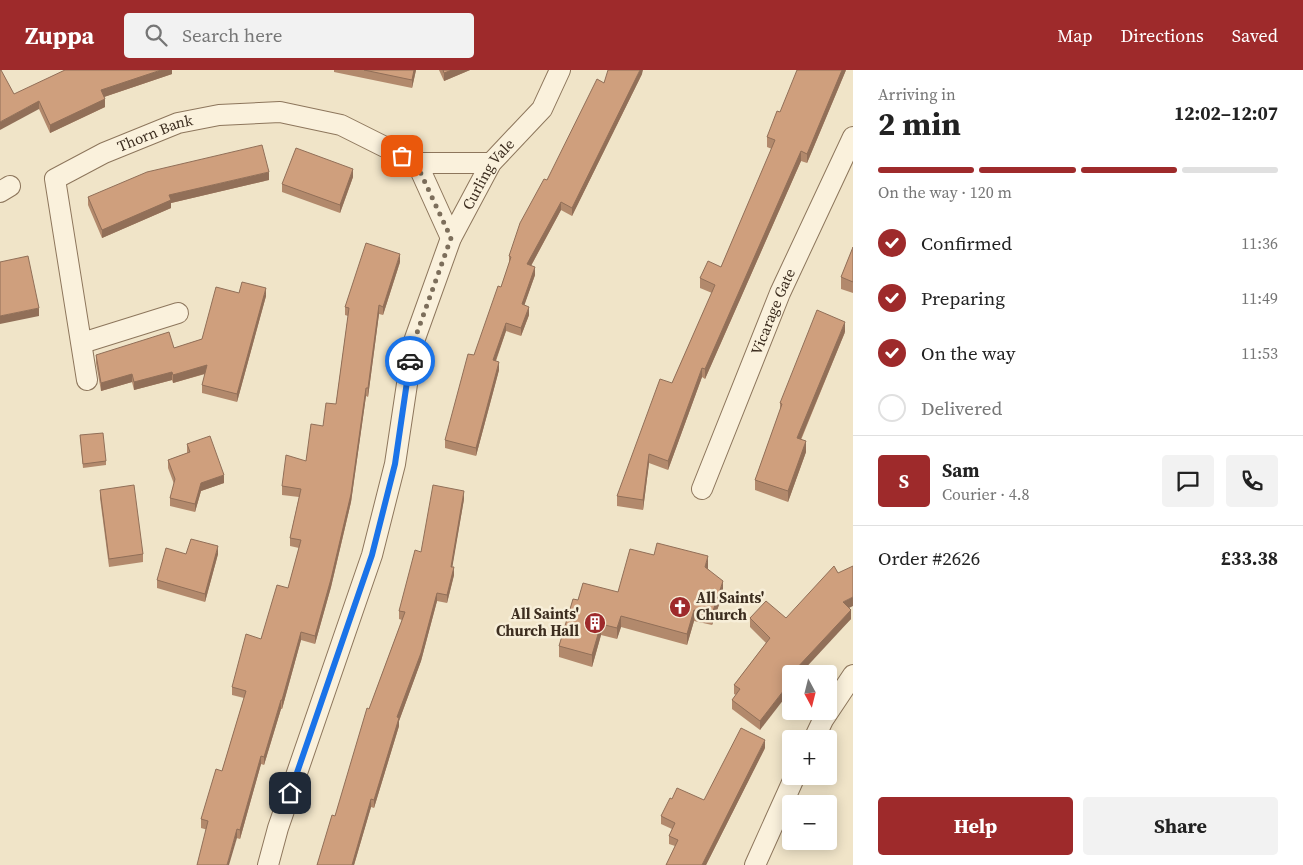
<!DOCTYPE html>
<meta charset="utf-8">
<style>
body{margin:0;font-family:"Source Serif 4",serif;background:#f2f2f2;color:#222;height:100vh;display:flex;flex-direction:column;font-size:19px;white-space:nowrap}
*{box-sizing:border-box;margin:0}
p{font-size:16px;color:#767676}
.icon{flex:none;width:28px;height:28px;fill:none;stroke:currentColor;stroke-width:2;stroke-linecap:round;stroke-linejoin:round}
.map{position:relative;flex:1;overflow:hidden}
.drawer{display:flex;flex-direction:column;background:#fff;width:450px}
.drawer>*{flex:none}
.needle{width:32px;rotate:173deg}
.controls{position:absolute;left:782px;top:595px;display:grid;gap:10px}
.controls a{display:grid;place-items:center;width:55px;height:55px;border-radius:5px;background:#fff;box-shadow:0 2px 12px #0003;font-size:25px}
.pin{position:absolute;display:grid;place-items:center;width:42px;height:42px;color:#fff;margin:-21px;border-radius:10px;box-shadow:0 2px 8px #0006}
.courier{position:absolute;display:grid;place-items:center;width:50px;height:50px;margin:-25px;border:4px solid #1a73e8;border-radius:50%;background:#fff;color:#222;box-shadow:0 1px 6px #0007}
.headline em{font-style:normal;font-weight:700}
.headline div{display:flex;flex-direction:column-reverse}
.headline{display:flex;align-items:center;justify-content:space-between;height:85px;padding:0 25px}
h1{font-size:32px;font-weight:700;line-height:38px}
.bar{display:grid;grid-template-columns:repeat(4,1fr);gap:8px 5px;align-content:center;height:60px;padding:0 25px}
.bar i{height:6px;border-radius:4px;background:#e0e0e0}
.bar .active{background:#9e2a2b}
.bar p{grid-column:span 4}
.line{display:flex;align-items:center;gap:12px;padding:0 25px;border-top:1px solid #e0e0e0}
.line div{flex:1}
.round{display:grid;place-items:center;flex:none;width:52px;height:52px;border-radius:5px;background:#f2f2f2}
ol{padding:0 25px;list-style:none}
li{display:flex;align-items:center;gap:15px;height:55px}
li p{margin-inline-start:auto}
li .icon{padding:5px;border-radius:50%;background:#9e2a2b;color:#fff;stroke-width:4}
li:last-child{color:#767676}
li i{width:28px;height:28px;border:2px solid #e0e0e0;border-radius:50%}
.action{display:flex;gap:10px;margin-top:auto;padding:10px 25px}
.action a{flex:1;height:58px;border-radius:5px;background:#9e2a2b;color:#fff;font-size:20px;font-weight:700;line-height:58px;text-align:center}
.action a+a{background:#f2f2f2;color:#222}
header{display:flex;align-items:center;gap:30px;box-sizing:border-box;height:70px;padding:0 25px;background:#9e2a2b;color:#fff}
header strong{font-size:24px}
nav{display:flex;gap:28px;margin-inline-start:auto;font-size:18px}
.search{width:350px;height:45px;background:#f2f2f2;display:flex;align-items:center;gap:12px;box-sizing:border-box;padding:0 18px;border-radius:5px;color:#767676;font-size:19px}
main{display:flex;flex:1;min-height:0}
.map>svg:first-child{display:block}
.lines{fill:none;stroke-linecap:round;stroke-linejoin:round}
.minor-casing{stroke:#8d765c;stroke-width:22}
.minor{stroke:#faf1dc;stroke-width:20}
.wall{fill:#b2896c}
.shaded-wall{fill:#916f58}
.building{fill:#cf9f7d;stroke:#916f58}
.done{stroke:#7c6e5b;stroke-width:5;stroke-dasharray:0 9}
.route{stroke:#1a73e8;stroke-width:6}
.labels{text-anchor:middle;stroke-width:5;stroke-linejoin:round;paint-order:stroke}
.street-label{font-size:15px;fill:#3d2e20;stroke:#f7eed8}
.poi-label{font-size:15px;font-weight:bold;fill:#3d2e20;stroke:#f7eed8;text-anchor:start}
</style>
<header>
<strong>Zuppa</strong>
<div class="search"><svg class="icon" aria-label="search" viewBox="0 0 24 24"><circle cx="10" cy="10" r="6"/><path d="M15 15l6 6"/></svg>Search here</div>
<nav><a>Map</a><a>Directions</a><a>Saved</a></nav>
</header>
<main>
<div class="map">
<svg width="853" height="795" viewBox="0 0 853 795">
<rect width="100%" height="100%" fill="#f0e4c8"/>
<g class="lines">
<g class="minor-casing">
<g id="minor">
<path d="M417,93L451,168"/>
<path d="M0,122L10,116"/>
<path d="M82,273L178,243"/>
<path id="s1" d="M87,310L55,109L104,83L178,53L219,45L280,42L341,55L417,93H491"/>
<path id="s2" d="M702,419L780,223L853,67"/>
<path d="M814,669L823,650L853,605"/>
<path id="s3" d="M268,795L278,758L372,485L395,394L413,274L451,168L491,93L542,39L560,0"/>
<path d="M755,795L795,706"/>
</g>
</g>
<use href="#minor" class="minor"/>
</g>
<g class="wall">
<path d="M172,0V4L104,27L105,37L50,63L39,39L14,24Z"/>
<path d="M334,0H416L412,18L334,2Z"/>
<path d="M439,0H470L444,11Z"/>
<path d="M846,0L807,93L801,91L705,309L702,307L668,400L649,393L643,440L617,436V426L672,313L712,223L700,218V208L721,197L772,79L767,77V67L780,42Z"/>
<path d="M642,4L572,146L561,140L531,196L535,205L524,235L529,245L521,266L506,261L496,291L499,300L476,386L445,378V370L474,285L501,217L509,194V186L547,110L604,13Z"/>
<path d="M353,107L340,143L282,122V114Z"/>
<path d="M269,110L171,133V138L102,168L88,135V127Z"/>
<path d="M853,177V223L841,219V207Z"/>
<path d="M400,192L383,245L379,244L368,327L366,326L351,432L331,517L315,574L301,570L282,639H281L264,695L261,694L240,769L201,758V749L222,701L244,628L232,625V617L261,569L288,518L299,478L290,476V468L299,427L282,425V416L306,391L323,356L336,334L348,246L345,245V237Z"/>
<path d="M239,223L266,226L237,332L202,323V315L205,304L173,313L172,310L134,320L132,312L101,321L96,293V285L174,278L202,269Z"/>
<path d="M845,262L801,370L806,382L788,432L755,420V410L780,340V333Z"/>
<path d="M80,365L106,391V395L83,398Z"/>
<path d="M187,374L224,413L201,421L195,442L170,436V428L174,414L168,398V390L187,383Z"/>
<path d="M100,420L143,484V492L109,497L100,428Z"/>
<path d="M464,429L452,497L454,505L447,533L437,531L421,591L399,651V656L374,738L371,737L354,795H317L335,746L369,639L402,550L399,549V541L421,482Z"/>
<path d="M186,484H218L205,532L157,518V510Z"/>
<path d="M654,485L708,498V499L723,523L712,555L694,551L687,575L621,557L617,569L601,565L592,597L559,587V576L578,530L618,522Z"/>
<path d="M849,538L851,549L791,604L760,660L732,639V630L736,625L734,624V615L766,573L750,557V548H786Z"/>
<path d="M765,678L706,795H666L675,776L669,774V766L672,759L661,754V746L672,729L704,730Z"/>
</g>
<g class="shaded-wall">
<path d="M161,0H172V4L101,28V20Z"/>
<path d="M414,0H416L412,18V10Z"/>
<path d="M452,0H470L444,11V3Z"/>
<path d="M640,0H643L642,4L572,146V138Z"/>
<path d="M842,0H846L807,93V84Z"/>
<path d="M105,29V37L50,63V55Z"/>
<path d="M39,31V39L0,60V52Z"/>
<path d="M801,81V91L705,309V299Z"/>
<path d="M353,99V107L340,143V135Z"/>
<path d="M269,102V110L171,133V138L102,168V160L169,125Z"/>
<path d="M561,132V140L527,203V194Z"/>
<path d="M400,184V192L383,245V237Z"/>
<path d="M535,197V205L522,242V234Z"/>
<path d="M266,218V226L237,332V324Z"/>
<path d="M379,235V244L368,327V318Z"/>
<path d="M529,237V245L521,266V258Z"/>
<path d="M39,238V246L0,254V246Z"/>
<path d="M845,252V262L797,378V368Z"/>
<path d="M506,253V261L493,298V290Z"/>
<path d="M499,292V300L476,386V378Z"/>
<path d="M207,295V303L173,313V305Z"/>
<path d="M702,298V307L668,400V391Z"/>
<path d="M172,302V310L134,320V312Z"/>
<path d="M132,304V312L101,321V313Z"/>
<path d="M366,318V326L351,432L331,517L315,574V566Z"/>
<path d="M806,371V382L788,432V421Z"/>
<path d="M649,384V393L643,440V430Z"/>
<path d="M224,405V413L201,421L195,442V434L201,413Z"/>
<path d="M464,421V429L451,505V497Z"/>
<path d="M218,476V484L205,532V524Z"/>
<path d="M708,486V498L705,509V497Z"/>
<path d="M454,497V505L447,533V525Z"/>
<path d="M723,511V523L712,555V544Z"/>
<path d="M437,523V531L421,591L399,651V656L374,738V730L397,647Z"/>
<path d="M853,527V536L843,541V532Z"/>
<path d="M694,540V551L687,575V564Z"/>
<path d="M851,540V549L800,604H795V600Z"/>
<path d="M621,546V557L617,569V558Z"/>
<path d="M601,554V565L592,597V585Z"/>
<path d="M301,562V570L282,639V630Z"/>
<path d="M791,611V620L760,660V651Z"/>
<path d="M281,630V639L264,695V687Z"/>
<path d="M765,670V678L706,795H702Z"/>
<path d="M261,686V694L240,769V760Z"/>
<path d="M371,729V737L354,795H352Z"/>
<path d="M237,759V768L229,795H227Z"/>
</g>
<g class="building">
<path d="M0,0H1L14,24L65,0H161L101,20L105,29L50,55L39,31L0,52Z"/>
<path d="M364,0H414L412,10Z"/>
<path d="M443,0H452L444,3Z"/>
<path d="M608,0H640L572,138L561,132L527,194L535,197L522,234L529,237L521,258L506,253L493,290L499,292L476,378L445,370L468,284L474,285L498,216L501,217L511,187L509,186L520,153L544,109L547,110L597,9L604,13Z"/>
<path d="M797,0H842L807,84L801,81L705,299L702,298L668,391L649,384L643,430L617,426L660,309L672,313L715,215L700,208L708,191L721,197L775,70L767,67L777,41L780,42Z"/>
<path d="M262,75L269,102L169,125L171,130L102,160L88,127L147,102Z"/>
<path d="M296,78L353,99L340,135L282,114Z"/>
<path d="M366,173L400,184L383,237L379,235L368,318H366L351,424L331,509L315,566L301,562L282,630H281L264,687L261,686L240,760L237,759L227,795H197L208,751L201,749L216,699L222,701L246,621L232,617L246,564L261,569L277,515L288,518L301,470L290,468L301,419L282,416L286,385L306,391L311,354L323,356L326,333L336,334L349,238L345,237Z"/>
<path d="M853,177V212L841,207Z"/>
<path d="M28,186L39,238L0,246V192Z"/>
<path d="M242,212L266,218L237,324L202,315L207,295L173,305L172,302L134,312L132,304L101,313L96,285L169,262L174,278L202,269L216,217L239,223Z"/>
<path d="M817,240L845,252L797,368L806,371L788,421L755,410L782,334L780,333Z"/>
<path d="M103,363L106,391L83,394L80,365Z"/>
<path d="M210,366L224,405L201,413L195,434L170,428L175,409L168,390L190,382L187,374Z"/>
<path d="M134,415L143,484L109,489L100,420Z"/>
<path d="M433,415L464,421L451,497H454L447,525L437,523L421,583L397,647L399,648L374,730L371,729L352,795H317L332,745L335,746L367,638L369,639L405,542L399,541L415,480L421,482Z"/>
<path d="M191,469L218,476L205,524L157,510L166,478L186,484Z"/>
<path d="M657,473L708,486L705,497L723,511L712,544L694,540L687,564L621,546L617,558L601,554L592,585L559,576L573,529L578,530L583,513L618,522L630,479L654,485Z"/>
<path d="M834,496L838,503L853,496V527L843,532L851,540L795,600L798,602L797,604H791V611L760,651L732,630L740,619L734,615L770,568L750,548L766,531L786,548Z"/>
<path d="M741,658L765,670L702,795H666L678,770L669,766L675,753L661,746L670,728L672,729L677,718L704,730Z"/>
</g>
<g class="lines">
<path class="done" d="M402,86L416,93L451,168L413,274L410,291"/>
<path class="route" d="M290,723L372,485L395,394L410,291"/>
</g>
<defs>
<g id="church-disc" transform="scale(1.125)"><circle r="9.5" fill="#9e2a2b" stroke="#f7eed8"/><path d="M-1.2-6h2.4v3.5h3.3v2.4h-3.3V6h-2.4V-.1h-3.3v-2.4h3.3Z" fill="#fff"/></g>
<g id="building-disc" transform="scale(1.125)"><circle r="9.5" fill="#9e2a2b" stroke="#f7eed8"/><path d="M-4-6H4V6H1V3H-1V6H-4ZM-2.5-4.3h1.7v1.8h-1.7ZM.8-4.3h1.7v1.8H.8ZM-2.5-1h1.7V.8h-1.7ZM.8-1h1.7V.8H.8Z" fill="#fff"/></g>
</defs>
<g fill-rule="evenodd">
<use href="#church-disc" x="680" y="537"/>
<use href="#building-disc" x="595" y="553"/>
</g>
<g class="labels">
<g class="street-label">
<text dy="5" stroke="none"><textPath href="#s1" startOffset="314">Thorn Bank</textPath></text>
<text dy="5" stroke="none"><textPath href="#s3" startOffset="729">Curling Vale</textPath></text>
<text dy="5" stroke="none"><textPath href="#s2" startOffset="191">Vicarage Gate</textPath></text>
</g>
<g class="poi-label">
<text x="696" y="533">All Saints'<tspan x="696" dy="17">Church</tspan></text>
<text x="579" y="549" text-anchor="end">All Saints'<tspan x="579" dy="17">Church Hall</tspan></text>
</g>
</g>
</svg>
<div class="controls">
<a><svg class="needle" viewBox="-14 -14 28 28"><path d="M0-13l5 13h-10z" fill="#e53935"/><path d="M0 13l5-13h-10z" fill="#767676"/></svg></a>
<a>+</a>
<a>−</a>
</div>
<div class="pin" style="left:402px;top:86px;background:#ea580c"><svg class="icon" aria-label="bag" viewBox="0 0 24 24"><path d="M5 8h14l-1 12H6zM9 8a3 3 0 0 1 6 0"/></svg></div>
<div class="pin" style="left:290px;top:723px;background:#1f2937"><svg class="icon" aria-label="home" viewBox="0 0 24 24"><path d="M3 11l9-7 9 7M6 9v11h12V9"/></svg></div>
<div class="courier" style="left:410px;top:291px"><svg class="icon" aria-label="car" viewBox="0 0 24 24"><path d="M5 17H2v-5l4-1 3-4h7l3 4 3 1v5h-3M9 17h6M6 11h13"/><circle cx="7" cy="17" r="2"/><circle cx="17" cy="17" r="2"/></svg></div>
</div>
<section class="drawer">
<div class="headline"><div><h1>2 min</h1><p>Arriving in</p></div><em>12:02–12:07</em></div>
<div class="bar"><i class="active"></i><i class="active"></i><i class="active"></i><i></i><p>On the way · 120 m</p></div>
<ol>
<li><svg class="icon" aria-label="check" viewBox="0 0 24 24"><path d="M5 12l5 5 9-10"/></svg>Confirmed<p>11:36</p></li>
<li><svg class="icon" aria-label="check" viewBox="0 0 24 24"><path d="M5 12l5 5 9-10"/></svg>Preparing<p>11:49</p></li>
<li><svg class="icon" aria-label="check" viewBox="0 0 24 24"><path d="M5 12l5 5 9-10"/></svg>On the way<p>11:53</p></li>
<li><i></i>Delivered</li>
</ol>
<div class="line" style="height:90px"><b class="round" style="background:#9e2a2b;color:#fff">S</b><div><b>Sam</b><p>Courier · 4.8</p></div><a class="round"><svg class="icon" aria-label="chat" viewBox="0 0 24 24"><path d="M4 5h16v11H9l-5 4z"/></svg></a><a class="round"><svg class="icon" aria-label="phone" viewBox="0 0 24 24"><path d="M5 4h4l2 5-3 2q2 4 5 5l2-3 5 2v4C11 20 4 13 5 4z"/></svg></a></div>
<div class="line" style="height:65px"><div>Order #2626</div><b>£33.38</b></div>
<div class="action"><a>Help</a><a>Share</a></div>
</section>
</main>
